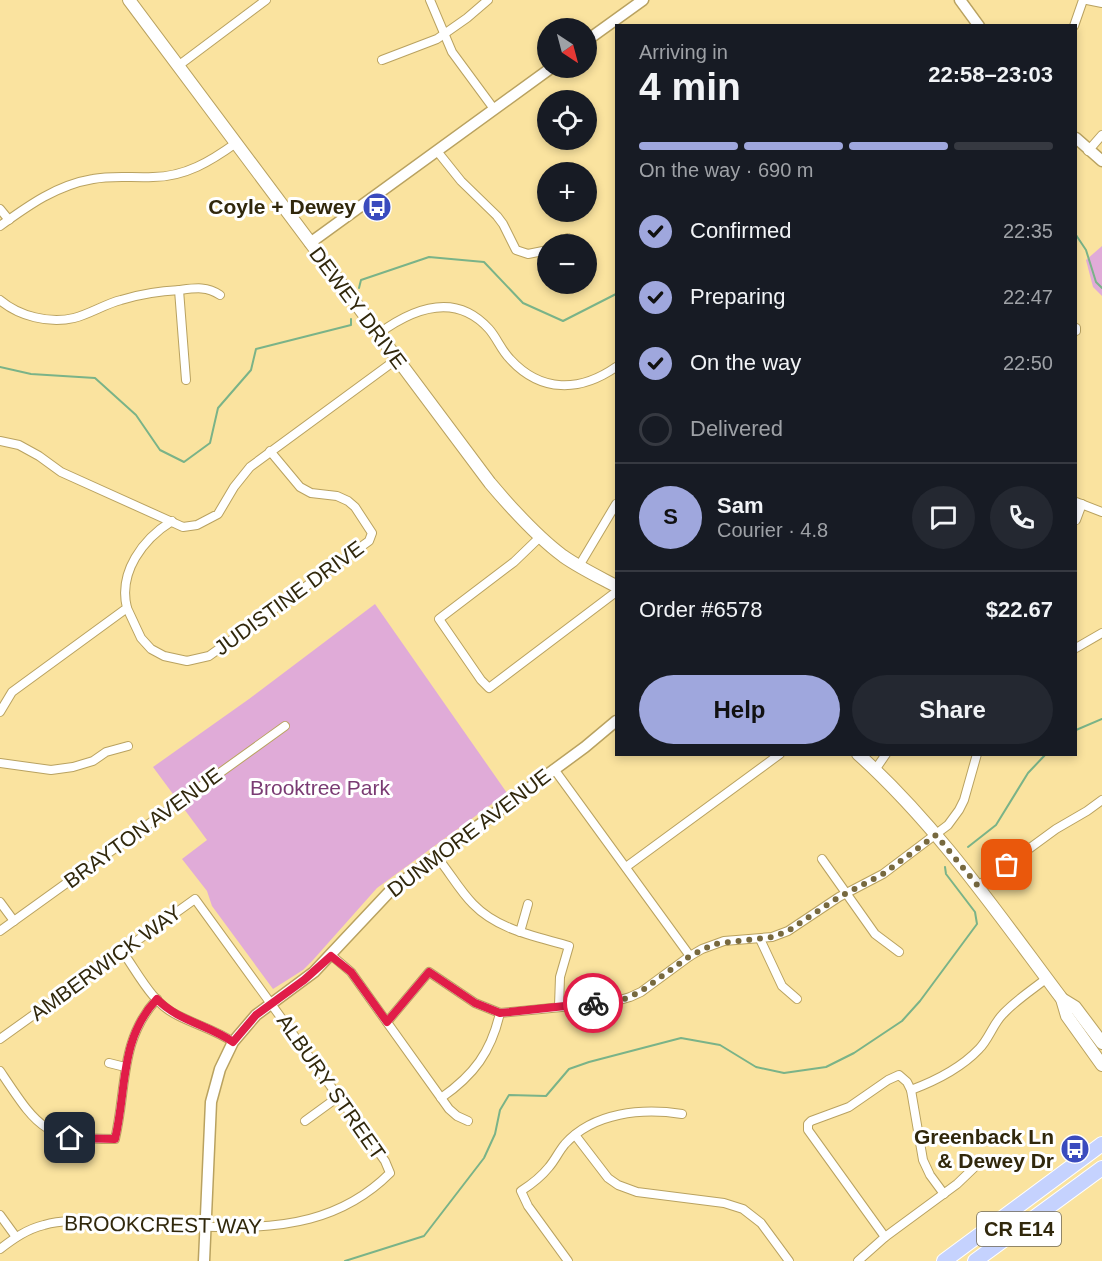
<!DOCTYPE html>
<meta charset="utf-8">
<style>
body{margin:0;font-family:Helvetica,sans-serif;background:#242831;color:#f1f3f6;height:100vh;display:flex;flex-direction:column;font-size:22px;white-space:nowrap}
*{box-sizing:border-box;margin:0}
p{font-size:20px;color:#9ea1a6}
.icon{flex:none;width:33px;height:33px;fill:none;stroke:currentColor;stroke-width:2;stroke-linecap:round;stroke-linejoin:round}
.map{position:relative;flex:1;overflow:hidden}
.panel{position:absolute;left:615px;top:24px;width:462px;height:732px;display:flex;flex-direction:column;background:#171b24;border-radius:0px;box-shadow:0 3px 9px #0003}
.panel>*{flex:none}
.needle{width:39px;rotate:144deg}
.fabs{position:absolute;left:537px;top:18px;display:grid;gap:12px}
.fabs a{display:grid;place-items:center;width:60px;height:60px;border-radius:50%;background:#171b24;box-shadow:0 3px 9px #0003;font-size:30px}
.pin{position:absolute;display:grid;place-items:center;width:51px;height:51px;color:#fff;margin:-26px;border-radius:12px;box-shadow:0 3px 9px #0006}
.courier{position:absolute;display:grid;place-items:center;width:60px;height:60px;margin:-30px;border:4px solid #e11d48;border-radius:50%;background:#fff;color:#222;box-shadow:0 2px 8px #0007}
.head em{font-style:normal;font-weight:700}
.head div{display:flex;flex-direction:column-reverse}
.head{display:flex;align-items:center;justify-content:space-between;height:102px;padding:0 24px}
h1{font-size:39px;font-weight:700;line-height:45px}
.bar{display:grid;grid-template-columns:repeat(4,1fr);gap:9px 6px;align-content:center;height:72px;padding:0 24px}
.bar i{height:8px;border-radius:4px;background:#363941}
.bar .on{background:#9fa7dd}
.bar p{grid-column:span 4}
.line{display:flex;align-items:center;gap:15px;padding:0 24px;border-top:2px solid #363941}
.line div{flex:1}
.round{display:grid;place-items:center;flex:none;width:63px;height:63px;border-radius:32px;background:#242831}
ol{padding:0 24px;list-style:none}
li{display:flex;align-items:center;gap:18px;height:66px}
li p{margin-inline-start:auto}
li .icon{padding:6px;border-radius:50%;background:#9fa7dd;color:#111;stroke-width:4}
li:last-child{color:#9ea1a6}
li i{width:33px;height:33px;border:3px solid #363941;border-radius:50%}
.cta{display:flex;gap:12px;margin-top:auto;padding:12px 24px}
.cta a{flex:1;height:69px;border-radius:36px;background:#9fa7dd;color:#111;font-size:24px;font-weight:700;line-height:69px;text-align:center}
.cta a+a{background:#242831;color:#f1f3f6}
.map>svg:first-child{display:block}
.green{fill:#e0abd8}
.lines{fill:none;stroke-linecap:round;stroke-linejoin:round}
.stream{stroke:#7ab388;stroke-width:2}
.minor-casing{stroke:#b9a260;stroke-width:10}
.tertiary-casing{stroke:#b9a260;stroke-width:13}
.secondary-casing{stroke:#b9a260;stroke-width:14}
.primary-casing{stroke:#fff;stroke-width:16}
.minor{stroke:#fff;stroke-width:8}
.tertiary{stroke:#fff;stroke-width:10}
.secondary{stroke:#fff;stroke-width:12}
.primary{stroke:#c5d2fe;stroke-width:14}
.done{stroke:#77693f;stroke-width:6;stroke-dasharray:0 10.8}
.route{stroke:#e11d48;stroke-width:8}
.labels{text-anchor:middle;stroke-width:6;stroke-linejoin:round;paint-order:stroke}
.shield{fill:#fff;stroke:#6f6855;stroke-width:1.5}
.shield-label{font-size:20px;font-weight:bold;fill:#31280c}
.poi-label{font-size:21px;font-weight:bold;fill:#31280c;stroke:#fff;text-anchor:end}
.street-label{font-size:21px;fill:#31280c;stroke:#fff}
.park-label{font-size:21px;fill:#7a3b73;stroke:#fff}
</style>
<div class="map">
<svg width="1102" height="1261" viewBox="0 0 1102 1261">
<rect width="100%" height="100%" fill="#fae39f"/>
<g class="green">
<path d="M1102,246V296L1093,287L1086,260Z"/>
<path d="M375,604L507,793L377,888L313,960L303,970L273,989L212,906L207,891L182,859L207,840L153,767L249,699Z"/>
</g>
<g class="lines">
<g class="stream">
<path d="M1076,235L1086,250L1096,282L1102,288"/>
<path d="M359,288L361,280L429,257L484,262L523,303L563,321L616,294"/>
<path d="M0,367L31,374L95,378L136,415L160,450L184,462L210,443L218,408L251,370L256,349L351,325V319"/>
<path d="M1076,730L1102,719"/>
<path d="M968,847L996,825L1028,773L1046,754"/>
<path d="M345,1261L424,1236L484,1158L495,1134L500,1110L509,1095L546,1096L569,1069L589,1062L681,1038L720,1045L756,1067L784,1073L826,1067L854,1053L902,1021L920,1001L977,924L975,912L946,874L945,867"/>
</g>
<g class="minor-casing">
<g id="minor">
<path d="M430,0L452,52L494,109"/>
<path d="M1087,0L1102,3"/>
<path d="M1074,26L1083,0"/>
<path d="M382,60L437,39L467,18L488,0"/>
<path d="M178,66L266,0"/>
<path d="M437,151L461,181L497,216L503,224L516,250L528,254L548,250"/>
<path d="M1088,151L1102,135"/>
<path d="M0,209L9,220"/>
<path d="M0,226C29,205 57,185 93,179C113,175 133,178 153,177C185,177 211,161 236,143"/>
<path d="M557,244L568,238"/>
<path d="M179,290L186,380"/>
<path d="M0,300C19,316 49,324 74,318C90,314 105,304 121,300C140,294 160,291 180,290C195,288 207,286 220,295"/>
<path d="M1076,328V331"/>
<path d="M378,334C412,309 455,291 489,329C497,338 501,350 510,359C541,393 580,392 616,367"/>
<path d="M0,441L19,445L39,456L61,472L183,527L197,525L218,514L234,487L250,467L397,359"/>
<path d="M1076,502L1102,512"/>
<path d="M1076,520L1082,504"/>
<path d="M540,537L514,562L439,619L481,680L489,688L616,592"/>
<path d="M579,566L616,504"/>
<path d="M127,608L141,638L151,649L164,656L187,661L209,656L369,541L372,533L355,507L348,501L337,496L311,493L300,487L270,451"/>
<path d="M1076,648L1102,633"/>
<path d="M0,712L12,692L127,608C118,572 143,539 172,521"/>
<path d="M0,763L51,770L73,767L93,761L106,752L128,746"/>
<path d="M554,769L690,956"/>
<path d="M875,770L886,754"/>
<path d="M436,856C449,871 459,890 473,904C498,930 535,936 569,946L560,977L559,1006"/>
<path d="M822,859L875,934L899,952"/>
<path d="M626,867L780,754"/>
<path d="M978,886L1056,829L1087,811L1102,800"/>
<path d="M0,902L14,921"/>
<path d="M0,931L285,726"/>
<path d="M520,932L528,904"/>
<path d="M760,939L782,986L797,999"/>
<path d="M122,951C138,973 152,1003 177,1015C196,1025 216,1030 233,1042"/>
<path d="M331,955L351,972L449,1109L457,1116L468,1121"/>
<path d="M387,1022L429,972L475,1003L500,1013L613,1002L630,997L641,992L690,956L702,949L724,941L772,937L788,931L839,897L883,874L948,825L959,810L964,800L977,754"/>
<path d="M0,1039L195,899L385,1161L390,1173C342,1221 282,1229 217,1227C183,1226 150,1226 116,1224C93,1223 67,1218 44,1225C27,1229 13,1239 0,1249"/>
<path d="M109,1063L125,1067"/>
<path d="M0,1071C39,1129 43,1139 115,1139C127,1089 119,1040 157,999"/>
<path d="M911,1090C935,1081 961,1068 979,1049C989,1039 993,1024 1003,1014C1016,1000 1032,990 1047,978"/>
<path d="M441,1098C474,1075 491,1052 500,1013"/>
<path d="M305,1121L338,1097"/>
<path d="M575,1135L608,1178L618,1185L637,1192L724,1203L743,1209L761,1223L789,1261"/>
<path d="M0,1215L16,1237"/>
<path d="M885,1237L808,1130V1124L811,1121L849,1107L888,1080L899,1075L907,1082L911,1090L923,1160L930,1175L944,1194"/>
<path d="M568,1261L528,1206L521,1191C532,1184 541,1177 549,1167C555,1160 559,1151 565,1144C594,1112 642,1108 682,1114"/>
<path d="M858,1261L885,1237L957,1184L981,1161"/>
</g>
</g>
<g class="tertiary-casing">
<g id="tertiary">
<path d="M960,0L979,26"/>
<path d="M586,41L643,0"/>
<path d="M1076,138L1102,161"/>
<path d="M310,243L551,68"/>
<path d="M204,1261L211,1102L220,1069L233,1042L256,1015L314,972L392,889L585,747L616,721"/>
</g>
</g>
<g class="secondary-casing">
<g id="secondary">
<path d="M129,0L490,483C512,509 536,536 563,556C580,568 599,577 616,586"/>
<path d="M858,754C938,826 998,914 1062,999L1067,1016L1102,1065"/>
<path d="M1062,999L1075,1007L1102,1043"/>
</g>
</g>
<g class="primary-casing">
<g id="primary">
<path d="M944,1261L1102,1144"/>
<path d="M975,1261L1102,1168"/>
</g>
</g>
<use href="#minor" class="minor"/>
<use href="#tertiary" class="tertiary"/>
<use href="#secondary" class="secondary"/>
<use href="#primary" class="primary"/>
</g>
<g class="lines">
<path class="done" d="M593,1003L622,1000L640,992L690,956L714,944L772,937L788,931L839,897L883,874L936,835L978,886L1007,865"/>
<path class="route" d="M70,1138L115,1139C127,1090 119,1039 157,999C178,1021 209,1025 233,1042L256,1015L304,980L331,956L351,972L387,1022L429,972L475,1003L500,1013L593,1003"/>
</g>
<defs>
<g id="bus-disc" transform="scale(1.5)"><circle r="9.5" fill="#3a4bbe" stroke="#fff"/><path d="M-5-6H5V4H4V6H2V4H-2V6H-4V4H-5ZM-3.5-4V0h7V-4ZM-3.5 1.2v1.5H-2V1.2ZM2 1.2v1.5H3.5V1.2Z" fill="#fff"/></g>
</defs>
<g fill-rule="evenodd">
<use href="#bus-disc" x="377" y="207"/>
<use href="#bus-disc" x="1075" y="1149"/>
</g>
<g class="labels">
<rect class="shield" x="977" y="1212" width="84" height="34" rx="4.5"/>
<g class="shield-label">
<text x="1019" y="1236">CR E14</text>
</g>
<g class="poi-label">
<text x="356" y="214">Coyle + Dewey</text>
<text x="1054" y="1144">Greenback Ln<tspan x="1054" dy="24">&amp; Dewey Dr</tspan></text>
</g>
<g class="street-label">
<text transform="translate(358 308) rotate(53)" y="7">DEWEY DRIVE</text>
<text transform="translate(289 598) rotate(-36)" y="7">JUDISTINE DRIVE</text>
<text transform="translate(143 828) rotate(-36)" y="7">BRAYTON AVENUE</text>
<text transform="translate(469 833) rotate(-37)" y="7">DUNMORE AVENUE</text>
<text transform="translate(106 963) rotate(-36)" y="7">AMBERWICK WAY</text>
<text transform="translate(331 1087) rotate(55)" y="7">ALBURY STREET</text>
<text transform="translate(163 1225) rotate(1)" y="7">BROOKCREST WAY</text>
</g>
<g class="park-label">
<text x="320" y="795">Brooktree Park</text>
</g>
</g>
</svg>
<div class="fabs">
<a><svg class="needle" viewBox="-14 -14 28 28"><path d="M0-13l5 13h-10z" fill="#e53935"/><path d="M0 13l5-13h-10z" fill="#9ea1a6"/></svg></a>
<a><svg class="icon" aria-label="locate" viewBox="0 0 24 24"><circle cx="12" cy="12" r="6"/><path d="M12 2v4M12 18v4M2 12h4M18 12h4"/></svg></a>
<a>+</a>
<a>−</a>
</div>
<div class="pin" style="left:1007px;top:865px;background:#ea580c"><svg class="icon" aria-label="bag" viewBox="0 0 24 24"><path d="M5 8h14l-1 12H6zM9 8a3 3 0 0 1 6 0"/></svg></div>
<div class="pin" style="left:70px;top:1138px;background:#1f2937"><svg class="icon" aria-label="home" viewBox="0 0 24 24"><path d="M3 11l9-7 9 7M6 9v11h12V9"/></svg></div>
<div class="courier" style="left:593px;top:1003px"><svg class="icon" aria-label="bike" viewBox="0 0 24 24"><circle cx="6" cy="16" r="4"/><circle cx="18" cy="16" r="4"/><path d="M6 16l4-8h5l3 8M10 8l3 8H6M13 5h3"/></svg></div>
<section class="panel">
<div class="head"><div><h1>4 min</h1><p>Arriving in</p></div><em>22:58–23:03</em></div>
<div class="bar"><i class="on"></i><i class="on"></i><i class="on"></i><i></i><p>On the way · 690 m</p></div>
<ol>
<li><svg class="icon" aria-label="check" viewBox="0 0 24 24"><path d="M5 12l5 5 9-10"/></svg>Confirmed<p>22:35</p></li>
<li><svg class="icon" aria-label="check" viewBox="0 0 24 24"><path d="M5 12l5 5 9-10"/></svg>Preparing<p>22:47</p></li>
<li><svg class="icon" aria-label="check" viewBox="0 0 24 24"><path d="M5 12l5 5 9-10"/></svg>On the way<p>22:50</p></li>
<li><i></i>Delivered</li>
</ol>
<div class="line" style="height:108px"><b class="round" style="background:#9fa7dd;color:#111">S</b><div><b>Sam</b><p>Courier · 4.8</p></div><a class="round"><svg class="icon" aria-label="chat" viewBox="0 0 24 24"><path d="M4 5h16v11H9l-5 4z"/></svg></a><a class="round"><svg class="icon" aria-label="phone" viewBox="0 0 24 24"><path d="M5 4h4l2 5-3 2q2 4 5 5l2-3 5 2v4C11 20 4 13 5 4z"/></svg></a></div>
<div class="line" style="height:78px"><div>Order #6578</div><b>$22.67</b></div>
<div class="cta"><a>Help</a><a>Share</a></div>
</section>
</div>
